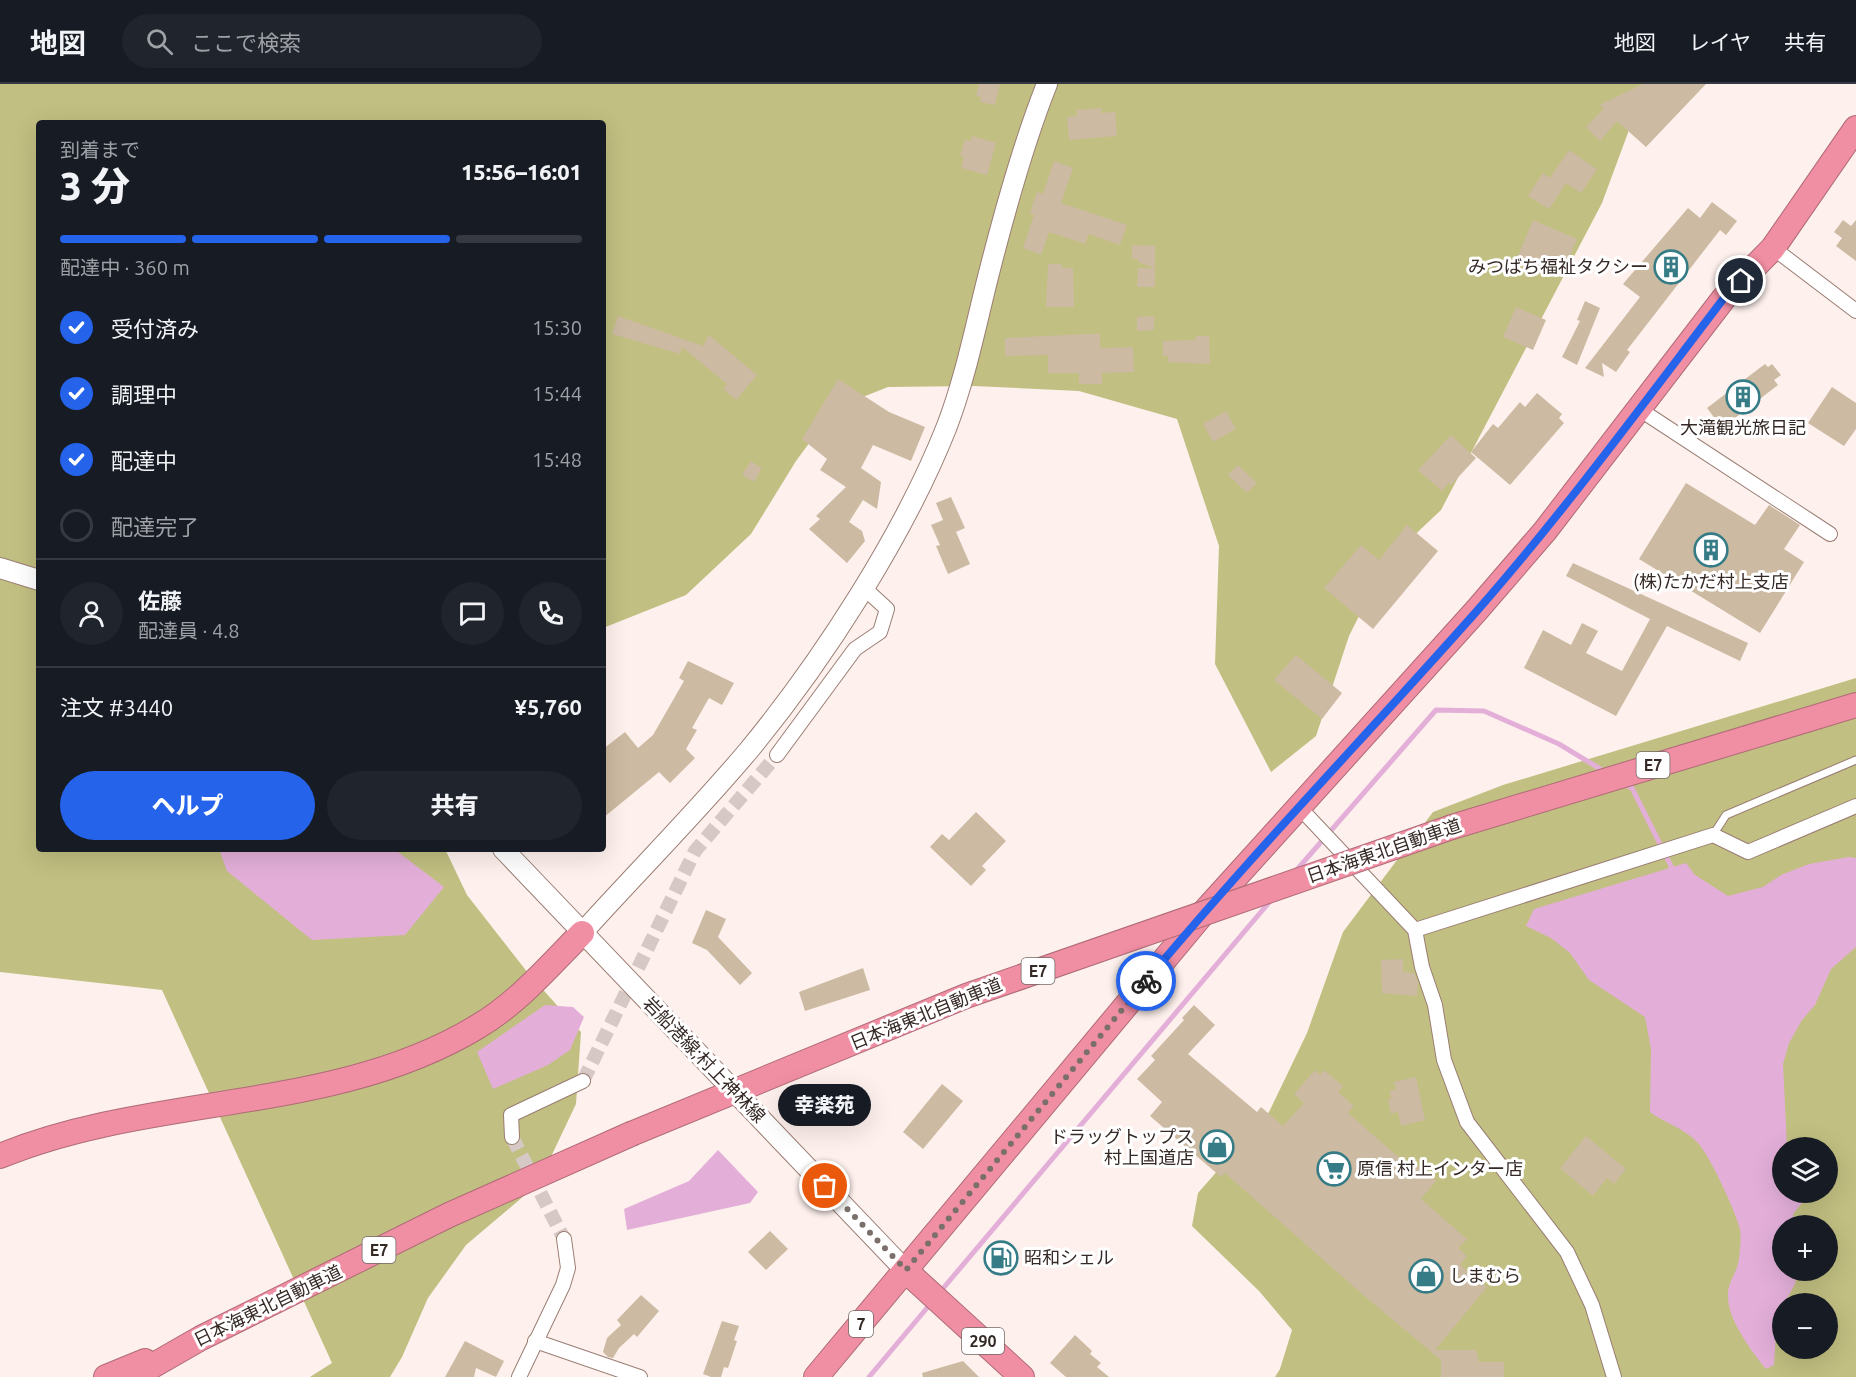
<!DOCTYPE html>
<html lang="ja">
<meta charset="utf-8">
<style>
body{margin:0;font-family:Ubuntu,"Noto Sans JP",sans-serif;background:#20242c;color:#f1f3f6;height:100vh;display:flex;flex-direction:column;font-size:22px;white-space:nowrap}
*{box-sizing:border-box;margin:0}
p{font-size:20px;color:#9ea1a6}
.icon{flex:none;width:33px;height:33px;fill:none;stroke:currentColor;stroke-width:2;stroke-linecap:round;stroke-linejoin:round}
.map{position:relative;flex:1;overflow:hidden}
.panel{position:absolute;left:36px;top:36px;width:570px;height:732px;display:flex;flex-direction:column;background:#171b24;border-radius:6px;box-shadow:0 6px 24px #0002}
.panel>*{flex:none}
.controls{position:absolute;left:1772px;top:1053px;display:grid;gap:12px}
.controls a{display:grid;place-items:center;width:66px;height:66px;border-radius:50%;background:#171b24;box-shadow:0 6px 24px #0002;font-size:30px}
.pin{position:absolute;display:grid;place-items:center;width:51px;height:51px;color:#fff;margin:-26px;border:3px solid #fff;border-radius:50%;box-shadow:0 2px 6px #0007}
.courier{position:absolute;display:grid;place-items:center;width:60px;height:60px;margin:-30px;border:4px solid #2563eb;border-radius:50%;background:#fff;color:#222;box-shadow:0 2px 8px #0007}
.bubble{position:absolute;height:42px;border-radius:21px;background:#171b24;box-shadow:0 6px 24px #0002;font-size:20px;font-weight:800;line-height:42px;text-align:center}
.headline em{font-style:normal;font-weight:800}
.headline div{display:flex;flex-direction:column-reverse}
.headline{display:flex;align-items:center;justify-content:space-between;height:102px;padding:0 24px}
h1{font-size:39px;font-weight:800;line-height:45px}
.bar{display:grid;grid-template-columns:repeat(4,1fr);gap:9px 6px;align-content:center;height:72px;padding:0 24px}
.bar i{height:8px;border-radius:4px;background:#363941}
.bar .selected{background:#2563eb}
.bar p{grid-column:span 4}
.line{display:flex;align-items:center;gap:15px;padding:0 24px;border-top:2px solid #363941}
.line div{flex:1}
.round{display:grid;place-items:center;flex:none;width:63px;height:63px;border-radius:32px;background:#20242c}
ol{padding:0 24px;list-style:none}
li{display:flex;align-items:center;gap:18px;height:66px}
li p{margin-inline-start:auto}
li .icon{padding:6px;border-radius:50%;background:#2563eb;color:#fff;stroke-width:4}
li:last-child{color:#9ea1a6}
li i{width:33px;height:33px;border:3px solid #363941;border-radius:50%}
.button{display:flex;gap:12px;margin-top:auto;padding:12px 24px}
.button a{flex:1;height:69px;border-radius:36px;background:#2563eb;color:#fff;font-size:24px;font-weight:800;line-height:69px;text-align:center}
.button a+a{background:#20242c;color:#f1f3f6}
header{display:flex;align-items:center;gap:36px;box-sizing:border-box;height:84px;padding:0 30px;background:#171b24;border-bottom:2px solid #363941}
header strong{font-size:28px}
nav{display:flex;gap:33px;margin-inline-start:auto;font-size:21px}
.search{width:420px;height:54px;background:#20242c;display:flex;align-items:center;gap:15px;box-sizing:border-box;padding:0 21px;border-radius:33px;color:#9ea1a6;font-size:22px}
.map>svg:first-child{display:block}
.forest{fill:#c1bf81;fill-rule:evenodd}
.water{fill:#e3afd9}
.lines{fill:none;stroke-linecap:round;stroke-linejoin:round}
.stream{stroke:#e3afd9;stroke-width:5}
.building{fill:#cdbaa2}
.street-tunnel{stroke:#d6c9c5;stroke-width:14;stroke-dasharray:14 7;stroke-linecap:butt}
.lane-casing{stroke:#9a7d73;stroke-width:9}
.street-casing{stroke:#9a7d73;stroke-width:16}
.secondary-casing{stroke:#9a7d73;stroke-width:22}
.highway-casing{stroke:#af6b77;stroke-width:26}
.lane{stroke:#fff;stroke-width:7}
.street{stroke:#fff;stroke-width:14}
.secondary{stroke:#fff;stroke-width:20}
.highway{stroke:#f08ea3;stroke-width:24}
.highway-bridge-casing{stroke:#af6b77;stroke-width:26;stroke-linecap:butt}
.highway-bridge{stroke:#f08ea3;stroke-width:24}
.done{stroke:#7b6f6b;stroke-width:6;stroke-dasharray:0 10.8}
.route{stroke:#2563eb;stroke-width:8}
.labels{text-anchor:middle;stroke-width:6;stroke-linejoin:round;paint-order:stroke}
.shield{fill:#fff;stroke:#726966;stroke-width:1.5}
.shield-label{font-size:16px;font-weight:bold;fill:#352925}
.poi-label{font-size:18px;fill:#352925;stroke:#fff;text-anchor:start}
.street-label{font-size:18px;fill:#352925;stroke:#fff}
</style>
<header>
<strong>地図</strong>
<div class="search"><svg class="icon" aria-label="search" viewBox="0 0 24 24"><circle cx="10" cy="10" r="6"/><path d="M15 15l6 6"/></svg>ここで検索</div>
<nav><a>地図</a><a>レイヤ</a><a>共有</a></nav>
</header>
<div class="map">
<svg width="1856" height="1293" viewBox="0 0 1856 1293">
<rect width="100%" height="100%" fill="#fef1ed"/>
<g class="forest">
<path d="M0,0H1646L1602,119L1441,426L1386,478L1349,552L1316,652L1271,688L1215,580L1219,462L1177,335L1079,307L973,302L888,303L835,324L796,377L751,450L686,511L603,544V39H39V765H445L467,811L528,889L581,948L576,1020L538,1100L466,1161L428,1214L402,1273L390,1293H310L332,1279L162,906L0,888Z"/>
<path d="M1856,594V1293H1275L1280,1285L1292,1246L1259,1207L1192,1142L1198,1109L1269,1028L1307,949L1343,848L1433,728L1503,701ZM1782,1064H1827V1108H1782ZM1782,1142H1827V1186H1782ZM1782,1220H1827V1264H1782Z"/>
</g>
<g class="water">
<path d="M219,765H394L444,803L405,851L312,856L227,787Z"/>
<path d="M1849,773L1856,774V863L1831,885L1815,921L1802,936L1789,959L1783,980L1787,1063L1782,1064V1108L1801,1109L1802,1119L1793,1130L1795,1141L1782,1142V1186L1797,1187L1795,1200L1777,1232L1774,1281L1766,1285C1752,1268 1728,1236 1728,1213C1727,1198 1738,1188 1739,1174C1740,1165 1742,1151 1739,1142C1734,1124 1711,1075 1699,1060C1685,1044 1666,1040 1650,1028L1651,965L1645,933L1589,896L1570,869L1551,854L1526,842L1534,825L1686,779L1695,791L1728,812L1763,803L1781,791L1809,780Z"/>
<path d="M545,921L573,923L584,933L570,966L548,981L493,1005L477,968Z"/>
<path d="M718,1066L758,1108L750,1119L627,1146L624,1125L689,1097Z"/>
</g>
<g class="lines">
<g class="stream">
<path d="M1625,700L1632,704L1674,788"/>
<path d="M1294,789L1436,626L1484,627L1559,660L1607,689"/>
<path d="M940,1208L1271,816"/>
<path d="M869,1293L932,1218"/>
</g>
</g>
<g class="building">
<path d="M979,0H1000L995,21L980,18L981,13L976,12Z"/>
<path d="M1643,0H1706L1646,63L1617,37L1600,57L1586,43L1604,24L1599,21Z"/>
<path d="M1102,24L1101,29L1115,28L1117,52L1069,56L1067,33L1077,32L1076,26Z"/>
<path d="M972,52L996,59L987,91L961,84L964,73L960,72L965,55L971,57Z"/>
<path d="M1569,66L1597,85L1581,109L1566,99L1549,125L1528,112L1543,89L1550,94Z"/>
<path d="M1054,77L1073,84L1061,119L1127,141L1120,161L1089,150L1085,160L1049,148L1041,171L1023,164L1034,131L1030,129L1037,108L1043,110Z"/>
<path d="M1712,118L1737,137L1726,151L1720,146L1627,266L1630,268L1616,288L1602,279L1604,293L1585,284L1640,213L1623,200L1688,124L1700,134Z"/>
<path d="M1533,136L1577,155L1563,188L1549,182L1545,192L1521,182L1525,174L1518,172Z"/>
<path d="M1843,136L1851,142L1856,136V177L1836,162L1842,154L1834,148Z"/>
<path d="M1132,161L1155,162V184L1138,178V175H1132Z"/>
<path d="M1048,180H1062V184H1073L1074,223H1046Z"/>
<path d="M1138,184H1155V203H1137Z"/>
<path d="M1585,217L1600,224L1577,281L1562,273L1580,237L1577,236Z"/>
<path d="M1516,223L1546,236L1533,266L1503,253Z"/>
<path d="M618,232L703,262L709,251L757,291L736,316L723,305L727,300L682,263L680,270L612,250Z"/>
<path d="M1154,232V246L1137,247V233Z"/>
<path d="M1086,250H1100V264L1133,263L1134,288L1102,289V300H1079V289H1048V271L1005,272V254Z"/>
<path d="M1196,252H1209L1210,280L1168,278V272H1163V257L1196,256Z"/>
<path d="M1765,280L1768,283L1772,280L1781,291L1774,296L1778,301L1722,344L1707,324Z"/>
<path d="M838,295L889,328L925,343L911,377L873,361L861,384L881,398L877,425L863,416L849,438L862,447L865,457L847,479L809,445L820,435L816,432L846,403L820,386L827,375L802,355Z"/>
<path d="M1832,303L1856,319V345L1844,362L1808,339Z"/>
<path d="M1537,309L1562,330L1559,334L1564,339L1510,401L1471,368L1493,340L1498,344L1520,318L1525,323Z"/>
<path d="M1226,327L1236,345L1213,358L1203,340Z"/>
<path d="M1451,351L1476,374L1451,401L1449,399L1442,407L1418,386Z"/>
<path d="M751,377L762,384L754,398L742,391Z"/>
<path d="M1238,381L1257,399L1247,409L1228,391Z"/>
<path d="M1686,399L1755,441L1769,421L1800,441L1784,465L1804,478L1760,549L1639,475Z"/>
<path d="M951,413L965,444L956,448L970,480L948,490L936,462L940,461L931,441L943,436L936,419Z"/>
<path d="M1407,441L1438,467L1373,545L1324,504L1361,461L1379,476Z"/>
<path d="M1573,479L1748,559L1740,577L1667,542L1616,632L1524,584L1543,546L1571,561L1582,539L1598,547L1586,569L1622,587L1650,535L1566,492Z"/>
<path d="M1296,571L1342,609L1322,635L1274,596Z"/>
<path d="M688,577L734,599L722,621L709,614L692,644L697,646L686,665L695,674L670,699L659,688L603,734V665L625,648L638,664L653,651L684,597L679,594Z"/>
<path d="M976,728L1006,757L982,782L986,786L971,802L930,763L942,750L949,756Z"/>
<path d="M706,826L726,835L718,853L752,889L740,901L707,866L692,859Z"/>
<path d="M1403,875V888L1414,889L1418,898L1417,912L1382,909L1381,876Z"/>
<path d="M863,884L870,906L805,927L799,908Z"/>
<path d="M1194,921L1215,941L1188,970L1257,1028L1261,1023L1283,1042L1304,1019L1294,1010L1315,986L1320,991L1324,986L1343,1002L1338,1008L1354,1022L1348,1029L1410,1083L1407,1072L1436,1097L1421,1115L1467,1155L1458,1164L1467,1172L1460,1181L1487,1203L1435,1266H1476L1479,1278H1504V1293H1441V1276L1362,1210L1225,1089L1221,1093L1150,1032L1162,1018L1137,995L1155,976L1151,972L1184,936L1182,934Z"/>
<path d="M1416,993L1425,1036L1401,1042L1398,1028L1391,1030L1388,1015H1391L1390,1007L1396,1005L1394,998Z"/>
<path d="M942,1000L963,1017L923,1065L903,1048Z"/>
<path d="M1586,1052L1626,1085L1614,1100L1607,1094L1593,1112L1560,1084Z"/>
<path d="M770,1147L788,1165L766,1186L748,1168Z"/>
<path d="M641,1211L659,1227L637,1253L634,1250L619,1264L613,1274L608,1273L603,1268L607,1254L621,1241L617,1236Z"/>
<path d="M722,1237L739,1242L734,1256L737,1257L728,1284L724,1283L721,1293H711L703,1290Z"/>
<path d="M1075,1251L1092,1267L1090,1270L1101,1279L1097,1283L1109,1293H1066L1050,1279Z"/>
<path d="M465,1257L504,1277L496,1293L476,1284L474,1293H445Z"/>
<path d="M963,1277L979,1293H923L922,1289Z"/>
</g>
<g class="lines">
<g class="street-tunnel">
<path d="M583,997L695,767L777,671"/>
<path d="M512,1053L564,1155"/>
</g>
<g class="lane-casing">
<path id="lane" d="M1713,751L1726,731L1856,676"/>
</g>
<g class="street-casing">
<g id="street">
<path d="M1773,164L1856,227"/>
<path d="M1639,325L1830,450"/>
<path d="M777,671L855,565L880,548L887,525L863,503"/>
<path d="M1299,723L1415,846L1422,883L1435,921L1444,976L1467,1038L1567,1168L1592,1221L1614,1293"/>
<path d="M1415,846L1713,751L1748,768L1856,722"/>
<path d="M512,1053L511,1031L583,997"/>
<path d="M535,1257L640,1293"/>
<path d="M519,1293L563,1201L568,1184L564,1155"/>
</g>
</g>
<g class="secondary-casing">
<g id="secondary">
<path d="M0,484L39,496"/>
<path d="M503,765L906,1187"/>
<path d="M582,849C637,788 696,729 749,666C823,576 904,451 947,342C966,292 976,240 989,189C1005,126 1023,60 1047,0"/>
</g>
</g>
<g class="highway-casing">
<g id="highway">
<path d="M1452,743L1856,621"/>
<path d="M0,1072C153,1009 333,1030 477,943C518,919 549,882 582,849"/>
<path d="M906,1187L1022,1293"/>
<path d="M106,1293L145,1277"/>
<path d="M133,1293L201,1254L449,1131L631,1050"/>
<path d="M816,1293L1205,827L1476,527L1545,447L1724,214L1773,164L1856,44"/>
</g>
</g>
<use href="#lane" class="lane"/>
<use href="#street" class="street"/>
<use href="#secondary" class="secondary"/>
<use href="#highway" class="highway"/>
<g class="highway-bridge-casing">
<path id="highway-bridge" d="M631,1050L966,912L1452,743"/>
</g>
<use href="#highway-bridge" class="highway-bridge"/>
</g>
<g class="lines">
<path class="done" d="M825,1102L906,1186L1146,897"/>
<path class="route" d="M1146,897C1252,770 1367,651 1476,528C1564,428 1643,320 1724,214L1741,197"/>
</g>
<defs>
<g id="building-ring" transform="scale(1.725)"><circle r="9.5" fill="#fff" stroke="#357c86" stroke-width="1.5"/><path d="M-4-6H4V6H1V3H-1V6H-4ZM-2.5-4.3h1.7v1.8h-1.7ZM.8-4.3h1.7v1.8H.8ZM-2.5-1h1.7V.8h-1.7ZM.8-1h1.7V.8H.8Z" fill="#357c86"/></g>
<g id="shop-ring" transform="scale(1.725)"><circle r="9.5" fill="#fff" stroke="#357c86" stroke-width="1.5"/><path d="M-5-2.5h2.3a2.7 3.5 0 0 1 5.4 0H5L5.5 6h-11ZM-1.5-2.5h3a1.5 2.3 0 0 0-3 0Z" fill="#357c86"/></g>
<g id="supermarket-ring" transform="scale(1.725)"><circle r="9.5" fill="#fff" stroke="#357c86" stroke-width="1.5"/><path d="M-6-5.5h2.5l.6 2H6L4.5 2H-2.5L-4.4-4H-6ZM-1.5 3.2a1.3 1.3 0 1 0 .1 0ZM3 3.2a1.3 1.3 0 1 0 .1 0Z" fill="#357c86"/></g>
<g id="fuel-ring" transform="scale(1.725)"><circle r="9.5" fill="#fff" stroke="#357c86" stroke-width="1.5"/><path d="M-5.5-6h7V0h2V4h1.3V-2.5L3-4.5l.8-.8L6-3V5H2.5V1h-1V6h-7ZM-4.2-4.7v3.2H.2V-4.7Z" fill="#357c86"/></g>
</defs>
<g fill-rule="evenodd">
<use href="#building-ring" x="1671" y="183"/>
<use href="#building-ring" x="1743" y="313"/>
<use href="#building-ring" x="1711" y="466"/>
<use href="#shop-ring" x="1217" y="1063"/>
<use href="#supermarket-ring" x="1334" y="1085"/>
<use href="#fuel-ring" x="1001" y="1174"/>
<use href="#shop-ring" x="1426" y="1192"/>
</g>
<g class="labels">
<g class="shield">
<rect x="1636.5" y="668" width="33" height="26" rx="4.5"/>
<rect x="1021.5" y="874" width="33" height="26" rx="4.5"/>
<rect x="362.5" y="1153" width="33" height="26" rx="4.5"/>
<rect x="849" y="1227" width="24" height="26" rx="4.5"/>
<rect x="962" y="1244" width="42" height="26" rx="4.5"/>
</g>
<g class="shield-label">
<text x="1653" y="687">E7</text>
<text x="1038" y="893">E7</text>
<text x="379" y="1172">E7</text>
<text x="861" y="1246">7</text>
<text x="983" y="1263">290</text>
</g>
<g class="poi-label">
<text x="1648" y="189" text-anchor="end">みつばち福祉タクシー</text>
<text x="1743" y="350" text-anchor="middle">大滝観光旅日記</text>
<text x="1711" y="504" text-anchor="middle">(株)たかだ村上支店</text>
<text x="1194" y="1059" text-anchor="end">ドラッグトップス<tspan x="1194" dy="21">村上国道店</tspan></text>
<text x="1357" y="1091">原信 村上インター店</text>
<text x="1024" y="1180">昭和シェル</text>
<text x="1449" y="1198">しまむら</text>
</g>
<g class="street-label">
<text transform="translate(1384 767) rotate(-19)" y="6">日本海東北自動車道</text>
<text transform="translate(926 930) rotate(-22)" y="6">日本海東北自動車道</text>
<text transform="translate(704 976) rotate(46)" y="6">岩船港線;村上神林線</text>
<text transform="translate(268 1222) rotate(-26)" y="6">日本海東北自動車道</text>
</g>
</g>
</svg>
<div class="controls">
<a><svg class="icon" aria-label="layers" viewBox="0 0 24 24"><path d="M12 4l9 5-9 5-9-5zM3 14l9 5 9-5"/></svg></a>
<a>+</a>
<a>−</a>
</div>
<div class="pin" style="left:825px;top:1102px;background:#ea580c"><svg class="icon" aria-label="bag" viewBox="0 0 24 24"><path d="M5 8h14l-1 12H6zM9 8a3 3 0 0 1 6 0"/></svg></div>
<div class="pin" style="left:1741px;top:197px;background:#1f2937"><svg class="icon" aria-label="home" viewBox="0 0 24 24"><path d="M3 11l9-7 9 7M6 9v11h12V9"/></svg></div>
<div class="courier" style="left:1146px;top:897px"><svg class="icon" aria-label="bike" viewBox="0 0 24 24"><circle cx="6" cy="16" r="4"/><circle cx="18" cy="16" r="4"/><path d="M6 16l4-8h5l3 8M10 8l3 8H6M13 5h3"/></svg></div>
<div class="bubble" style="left:778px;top:1000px;width:93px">幸楽苑</div>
<section class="panel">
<div class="headline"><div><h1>3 分</h1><p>到着まで</p></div><em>15:56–16:01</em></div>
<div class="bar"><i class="selected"></i><i class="selected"></i><i class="selected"></i><i></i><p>配達中 · 360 m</p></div>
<ol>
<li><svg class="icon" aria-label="check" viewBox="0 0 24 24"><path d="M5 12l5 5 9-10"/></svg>受付済み<p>15:30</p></li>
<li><svg class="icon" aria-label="check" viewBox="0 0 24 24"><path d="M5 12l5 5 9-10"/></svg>調理中<p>15:44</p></li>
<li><svg class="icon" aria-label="check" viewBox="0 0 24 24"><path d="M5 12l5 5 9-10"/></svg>配達中<p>15:48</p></li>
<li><i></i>配達完了</li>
</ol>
<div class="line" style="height:108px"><a class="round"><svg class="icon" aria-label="person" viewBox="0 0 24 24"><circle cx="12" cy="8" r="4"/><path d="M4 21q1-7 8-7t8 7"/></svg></a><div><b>佐藤</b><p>配達員 · 4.8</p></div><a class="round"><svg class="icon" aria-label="chat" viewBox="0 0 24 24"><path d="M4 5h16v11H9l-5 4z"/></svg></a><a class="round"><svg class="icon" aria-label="phone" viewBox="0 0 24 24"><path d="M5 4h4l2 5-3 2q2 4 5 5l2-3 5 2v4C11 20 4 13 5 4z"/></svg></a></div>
<div class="line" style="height:78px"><div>注文 #3440</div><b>¥5,760</b></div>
<div class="button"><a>ヘルプ</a><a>共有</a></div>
</section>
</div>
